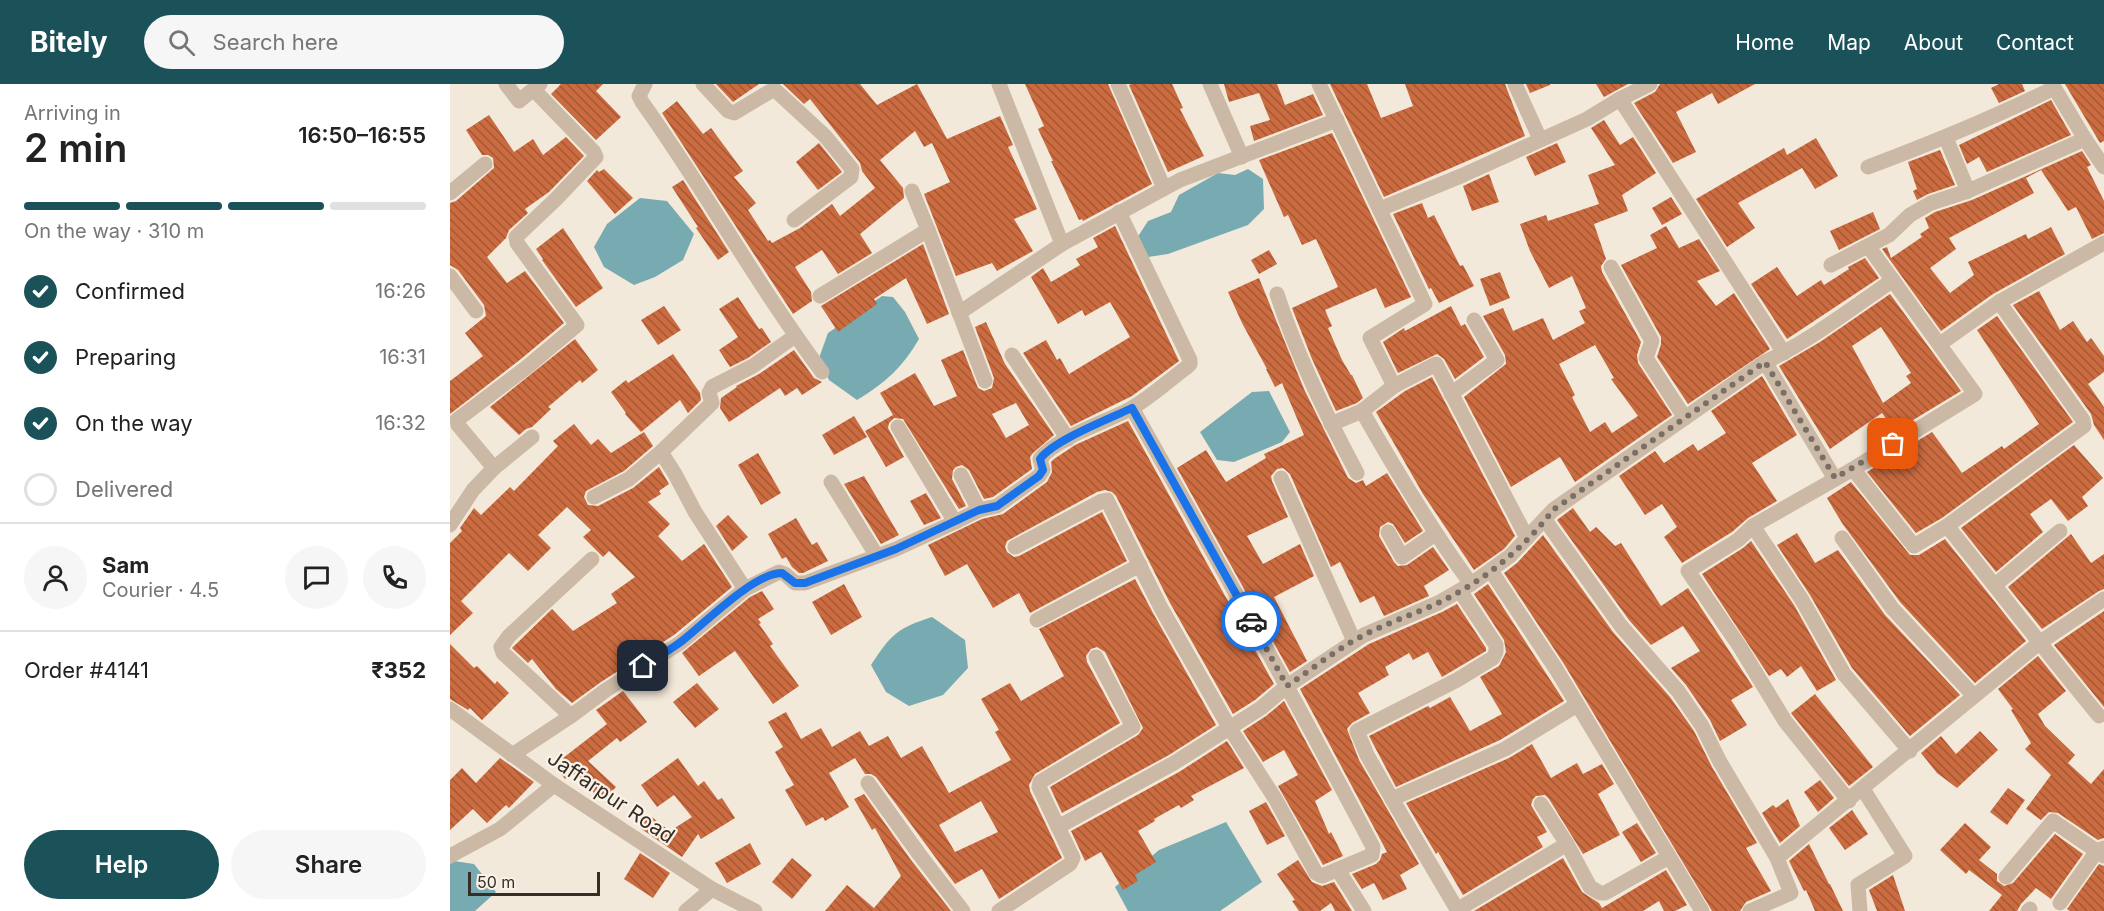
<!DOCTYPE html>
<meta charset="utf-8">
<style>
body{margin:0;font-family:Inter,sans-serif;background:#f6f6f6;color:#222;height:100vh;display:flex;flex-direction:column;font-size:22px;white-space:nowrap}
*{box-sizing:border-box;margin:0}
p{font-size:20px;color:#767676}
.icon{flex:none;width:33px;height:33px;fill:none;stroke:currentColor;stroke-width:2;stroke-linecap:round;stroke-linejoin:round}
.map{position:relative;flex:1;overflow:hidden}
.details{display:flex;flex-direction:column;background:#fff;width:450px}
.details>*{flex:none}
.scale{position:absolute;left:18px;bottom:15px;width:132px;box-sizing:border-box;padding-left:6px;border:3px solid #372d27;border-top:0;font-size:16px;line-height:21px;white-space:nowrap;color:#372d27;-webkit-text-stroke:4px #faf2e7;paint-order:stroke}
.pin{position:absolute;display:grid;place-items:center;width:51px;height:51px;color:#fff;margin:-26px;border-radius:12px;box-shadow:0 3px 9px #0006}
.courier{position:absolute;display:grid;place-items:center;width:60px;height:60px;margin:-30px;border:4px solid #1a73e8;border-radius:50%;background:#fff;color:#222;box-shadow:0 2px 8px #0007}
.head em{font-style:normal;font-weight:600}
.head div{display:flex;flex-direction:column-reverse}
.head{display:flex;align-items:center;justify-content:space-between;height:102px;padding:0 24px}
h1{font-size:39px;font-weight:600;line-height:45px}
.bar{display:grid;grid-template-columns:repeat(4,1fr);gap:9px 6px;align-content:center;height:72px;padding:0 24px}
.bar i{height:8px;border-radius:4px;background:#e0e0e0}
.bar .active{background:#1b525a}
.bar p{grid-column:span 4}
.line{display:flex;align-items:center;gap:15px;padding:0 24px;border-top:2px solid #e0e0e0}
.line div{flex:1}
.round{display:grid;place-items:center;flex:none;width:63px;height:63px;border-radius:32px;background:#f6f6f6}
ol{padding:0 24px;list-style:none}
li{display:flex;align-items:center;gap:18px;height:66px}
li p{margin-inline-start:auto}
li .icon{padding:6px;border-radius:50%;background:#1b525a;color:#fff;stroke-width:4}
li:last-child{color:#767676}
li i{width:33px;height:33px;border:3px solid #e0e0e0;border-radius:50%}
.action{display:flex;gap:12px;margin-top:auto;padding:12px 24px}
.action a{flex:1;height:69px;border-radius:36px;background:#1b525a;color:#fff;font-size:24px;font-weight:600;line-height:69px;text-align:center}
.action a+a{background:#f6f6f6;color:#222}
header{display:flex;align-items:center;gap:36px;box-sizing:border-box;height:84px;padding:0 30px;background:#1b525a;color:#fff}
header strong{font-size:28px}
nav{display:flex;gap:33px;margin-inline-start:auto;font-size:21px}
.search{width:420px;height:54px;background:#f6f6f6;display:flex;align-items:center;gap:15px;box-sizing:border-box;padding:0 21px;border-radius:33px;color:#767676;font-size:22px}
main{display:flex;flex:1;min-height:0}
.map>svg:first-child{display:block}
.water{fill:#78abb1}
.building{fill:url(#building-back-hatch);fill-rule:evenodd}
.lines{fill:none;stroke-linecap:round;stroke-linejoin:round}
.minor{stroke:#cbb9a5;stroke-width:15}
.done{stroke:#796f66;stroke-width:6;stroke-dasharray:0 10.8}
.route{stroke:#1a73e8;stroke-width:8}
.labels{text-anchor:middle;stroke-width:4.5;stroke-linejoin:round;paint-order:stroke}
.street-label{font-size:21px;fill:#372d27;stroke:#faf2e7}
</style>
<header>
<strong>Bitely</strong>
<div class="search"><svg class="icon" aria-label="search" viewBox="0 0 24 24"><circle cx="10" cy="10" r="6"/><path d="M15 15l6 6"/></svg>Search here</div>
<nav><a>Home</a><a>Map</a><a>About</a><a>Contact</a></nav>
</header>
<main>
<section class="details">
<div class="head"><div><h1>2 min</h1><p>Arriving in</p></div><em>16:50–16:55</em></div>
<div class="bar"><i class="active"></i><i class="active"></i><i class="active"></i><i></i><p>On the way · 310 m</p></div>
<ol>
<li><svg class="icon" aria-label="check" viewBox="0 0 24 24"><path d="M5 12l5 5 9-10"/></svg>Confirmed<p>16:26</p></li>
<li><svg class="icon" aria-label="check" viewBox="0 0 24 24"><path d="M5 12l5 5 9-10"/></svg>Preparing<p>16:31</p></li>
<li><svg class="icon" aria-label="check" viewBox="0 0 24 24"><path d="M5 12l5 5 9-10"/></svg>On the way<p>16:32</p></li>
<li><i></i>Delivered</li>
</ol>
<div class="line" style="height:108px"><a class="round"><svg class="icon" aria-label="person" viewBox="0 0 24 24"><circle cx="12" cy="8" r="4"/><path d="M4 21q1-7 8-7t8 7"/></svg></a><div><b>Sam</b><p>Courier · 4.5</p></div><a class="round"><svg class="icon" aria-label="chat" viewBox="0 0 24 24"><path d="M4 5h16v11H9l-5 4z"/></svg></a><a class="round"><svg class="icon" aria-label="phone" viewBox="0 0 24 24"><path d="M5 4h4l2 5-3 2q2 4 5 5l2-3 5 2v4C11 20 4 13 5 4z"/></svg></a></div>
<div class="line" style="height:78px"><div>Order #4141</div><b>₹352</b></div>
<div class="action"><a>Help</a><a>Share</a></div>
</section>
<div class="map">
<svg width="1654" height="827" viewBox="0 0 1654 827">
<defs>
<pattern id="building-back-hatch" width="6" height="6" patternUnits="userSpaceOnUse" patternTransform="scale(1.5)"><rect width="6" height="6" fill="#cb6b40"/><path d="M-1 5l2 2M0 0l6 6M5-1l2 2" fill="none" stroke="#a65836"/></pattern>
</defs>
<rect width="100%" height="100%" fill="#f3e9da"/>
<g class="water">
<path d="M798,85L813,95L814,125L798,141L718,170L698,173L687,154L698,137L721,128L729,111L768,89L785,91Z"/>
<path d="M190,114L217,117L244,150L233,176L205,193L184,201L154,183L144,163L157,140Z"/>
<path d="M432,212L443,213L455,228L469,255C452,284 436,298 407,316L379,296L369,274L378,249Z"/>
<path d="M819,307L840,348L832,358L784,378L767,376L750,348L802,308Z"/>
<path d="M482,533L515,556L518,584L493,611L459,622L436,608L421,581C441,550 448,544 482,533Z"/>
<path d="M776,738L812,798L770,827H678L665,803L709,766Z"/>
<path d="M4,777L24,780L46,808L25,827H0V780Z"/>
</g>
<g class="building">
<path d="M111,0H153L146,7L171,33L146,56L101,10Z"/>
<path d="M266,0H309L283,18Z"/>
<path d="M333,0H410L427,21L467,0L497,55L550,32L563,61L558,63L587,125L564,135L583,167L547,187L542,179L506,192L474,110L500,98L482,59L474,63L465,47L430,76L453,104L454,114L410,150L422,169L388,190L372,166L345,183L361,208L362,217L343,230L212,29L227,17L253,50L261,44L293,87L284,93L306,119L298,126L318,157L320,156L322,159L350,144L382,120L390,132L425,104L412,87L410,79L360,15L354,20Z"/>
<path d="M575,0H658L702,100L633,137L632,135L629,136L601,77H603L588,45L594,42Z"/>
<path d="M681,0H722L733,24L730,25L754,72L718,88L679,1Z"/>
<path d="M774,0H827L835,21L863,10L873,31L804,57L800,42L820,36L809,9L779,18Z"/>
<path d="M880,0H917L931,34L963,22L955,0H1055L1075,52L934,113Z"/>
<path d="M1076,0H1100V1L1080,9Z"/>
<path d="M1146,0H1178L1154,13Z"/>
<path d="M1210,0H1305L1268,20L1262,9L1226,28L1246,68L1223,79L1184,19L1205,8Z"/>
<path d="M1549,0H1572L1575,7L1549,19L1541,4Z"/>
<path d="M1615,0H1654V57L1650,59Z"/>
<path d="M1601,16L1621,51L1537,88L1529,73L1517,80L1509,61Z"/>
<path d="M39,31L64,68L83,55L93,71L116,53L134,72L99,108L75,125L78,129L59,146L56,154L37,173L57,199L75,187L114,239L71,275L0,330V297L33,272L15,249L36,232L34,221L8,186L0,181V119L6,117L44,84L43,74L38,71H32L16,46Z"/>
<path d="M1154,36L1170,61L1183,53L1206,89L1172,111L1178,127L1144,140L1156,175L1151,182L1152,188L1191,258L1187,271L1188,279L1222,331L1125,398L1110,373L1061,403L1014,313L1056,280L1055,271L1033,232L1053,224L1063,247L1093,234L1103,256L1135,239L1129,227L1136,224L1122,192L1099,204L1080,167L1070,140L1096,131L1098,137L1149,120L1138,91L1165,81L1141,44ZM1145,261L1164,294L1161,295L1188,332L1162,349L1155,338L1140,348L1122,313L1125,311L1109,280Z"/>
<path d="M882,49L961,213L935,224L926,204L875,226L882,242L878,244L892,276L901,291H902L913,314L907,319L886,327L862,275L842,224L888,203L866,155L852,161L838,131L834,133L809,76Z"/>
<path d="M1366,54L1388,92L1365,105L1352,84L1288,119L1305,144L1277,163L1246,115L1334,64L1337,71Z"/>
<path d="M369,59L392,88L368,106L346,78Z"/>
<path d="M1107,59L1116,78L1085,92L1076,73Z"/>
<path d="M1490,66L1505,101L1478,110L1467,116L1463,107L1467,105L1458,78Z"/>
<path d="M1632,67L1641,81L1637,83L1654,117V149L1642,155L1626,123L1618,127L1591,86L1576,94L1584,109L1499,154L1506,165L1480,184L1500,209L1524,191L1518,178L1576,150L1578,155L1601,143L1615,170L1543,210L1491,247L1432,165L1437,163L1441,174L1472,153L1470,150L1479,144L1475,134L1485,128L1522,116Z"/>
<path d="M154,85L183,114L165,130L137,97L147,86L149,88Z"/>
<path d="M1039,90L1049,118L1022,127L1013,102Z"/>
<path d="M233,96L279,168L268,176L246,144L248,143L222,103Z"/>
<path d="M1221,113L1232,130L1212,141L1202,124Z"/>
<path d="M972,119L978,134L984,131L1010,182L1013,181L1024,202L989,219L981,204L979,205L943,130Z"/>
<path d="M1423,128L1430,145L1389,166L1380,147Z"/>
<path d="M665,142L729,277L682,312L621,342L573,269L596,256L607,276L610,274L619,290L680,253L660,218L635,232L632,226L608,240L581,193L593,184L601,198L630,181L626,175L648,163L643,154Z"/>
<path d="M1216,142L1229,164L1249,155L1270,187L1247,197L1266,222L1284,209L1320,265L1238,320L1207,273L1211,260V253L1171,181L1207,164L1200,151Z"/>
<path d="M113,144L153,204L126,223L92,176L93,175L86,165Z"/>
<path d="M473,160L499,230L477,240L456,194L424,215L427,220L388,248L371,222Z"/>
<path d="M819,166L827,180L809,190L801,176Z"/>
<path d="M1415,174L1429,194L1337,255L1301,200L1327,183L1347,212L1371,196L1374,201L1399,185L1398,183Z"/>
<path d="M1050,188L1060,214L1040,222L1030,195Z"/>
<path d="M809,194L854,305L898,394L906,399L913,396L916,402L937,389L973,447L955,459L943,440L938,438L930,443L929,452L944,478L948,482L957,481L983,463L999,486L974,502L979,512L934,532L924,512L910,519L890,478L881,483L840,390L833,384L827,385L821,392L822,397L838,433L797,452L813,480L850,460L864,492L824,513L857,577L840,588L727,384L756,366L776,398L816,374L814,370L854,351L832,299L825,303L816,285H817L792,239L778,208Z"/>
<path d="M1589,207L1610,246L1623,237L1637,258L1641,254L1654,272V288L1638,300L1654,323V356L1644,341L1641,330L1563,221Z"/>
<path d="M1440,210L1511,307L1445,347L1432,329L1380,365L1329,282L1370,258ZM1431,243L1461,289L1456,292L1461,299L1433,319L1402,262Z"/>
<path d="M288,213L309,245L312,244L321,258L298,274L280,283L269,266L288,253L269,225Z"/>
<path d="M214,222L231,246L208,261L191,236Z"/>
<path d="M1001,222L1011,242L1015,240L1034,273L1005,295L994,275L987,270L948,289L933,258L954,244L955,247Z"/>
<path d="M1547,232L1623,338L1492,434L1466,449L1417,388L1482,348L1512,389L1552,362L1554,365L1589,340L1527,246Z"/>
<path d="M536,238L555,280L604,351L583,369L580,373L582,385L543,413L534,415L519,386L512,381L506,383L503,386L502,395L516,422L509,425L453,335L444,334L439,339L438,344L454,373L436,383L415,347L443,331L430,309L465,289L484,322L507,312L491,276L513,266L528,304L534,307L542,304L544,294L525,243ZM566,319L579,341L556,354L542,330Z"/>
<path d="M125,255L148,286L132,299L130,296L98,323L101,325L82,343L76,345L69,351L40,323Z"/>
<path d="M344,266L364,294L372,298L352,311L347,304L335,312L330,304L279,338L270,324L271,314L287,303L286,302L309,290Z"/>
<path d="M223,270L250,309L251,316L238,329L230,316L191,348L175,330L176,329L161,308L176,296L178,299Z"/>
<path d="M1312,292L1347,351L1302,379L1327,417L1298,434L1282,448L1232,479L1214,453L1227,443L1212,420L1195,431L1169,392L1205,367L1214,379L1243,360L1248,367L1276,349L1261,327Z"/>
<path d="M982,293L1065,452L1054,465L1024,486L973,410L926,328L955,307Z"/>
<path d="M404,332L417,353L384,371L372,351Z"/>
<path d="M678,337L824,600L805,616L783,630L720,519L666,412L662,408L655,406L647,408L557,457L555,463L557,468L564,473L569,472L652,428L677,477L580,529L569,509L543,524L517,480L495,492L478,461L532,435L553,430L597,398L602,388L601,378L604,375L625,361Z"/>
<path d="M124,340L141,361L148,355L161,369L194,348L203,362L174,387L136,407L134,413L138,421L148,422L183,404L209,383L219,400L209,407L211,410L198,418L220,440L208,452L232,477L254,460L282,503L224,551L151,598L122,619L106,605L82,575L78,579L62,564L102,525L123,547L167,519L161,510L185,493L159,467L153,473L133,453L141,446L117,423L88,451L101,464L78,487L59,469L11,517L23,529L0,551V459L12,447L10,444L24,424L31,431L60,403L64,407L108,362L103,357Z"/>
<path d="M1624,361L1653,394L1632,413L1638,422L1618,437L1601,415L1580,430L1593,448L1546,488L1511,444Z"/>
<path d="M308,369L331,409L311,421L288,381Z"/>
<path d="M414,392L449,451L431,460L394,400Z"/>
<path d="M1401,398L1460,471H1469L1495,455L1576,557L1525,599L1450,518L1392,439L1377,414Z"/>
<path d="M476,409L491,434L474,441L460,417Z"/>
<path d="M1123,424L1140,448L1146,443L1165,462L1171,459L1211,522L1238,504L1303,603L1281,616L1297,641L1270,657L1260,636L1236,601L1221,584L1250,567L1233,542L1201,561L1179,536L1107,436Z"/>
<path d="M278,431L298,453L282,467L266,442Z"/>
<path d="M346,434L362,461L367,458L378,477L353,489H349L342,483L336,473L332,475L318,450Z"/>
<path d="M1347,449L1365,479L1388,466L1435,531L1510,611L1460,652L1402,584L1360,511L1327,461Z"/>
<path d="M1621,450L1641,479L1654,470V505L1649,507L1592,545L1558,503Z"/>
<path d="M1093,451L1163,548L1220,613L1244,647L1262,683L1307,759L1296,764L1321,807L1296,818L1290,827H1262L1114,580L1054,489L1067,479Z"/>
<path d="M1301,457L1344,521L1386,596L1367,607L1351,582L1337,593L1331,585L1319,592L1252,490L1293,464Z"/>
<path d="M685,495L703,529L766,641L719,671L612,729L600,703L688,651L693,644L655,568L647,563L641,565L636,572L637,578L670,639L585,690L579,701L580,707L612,774L549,815L532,785L505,800L426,693L421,690H415L405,674L379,689L399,723L375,737L373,733L356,742L335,706L344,701L325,668L333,663L318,638L336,628L351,655L371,644L382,663L410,647L419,662L438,652L451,674L472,662L499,709L561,676L545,648L549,646L531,615L560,599L571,617L614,592L589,545ZM531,717L548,748L505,768L489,741Z"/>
<path d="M394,500L412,533L381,551L362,518Z"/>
<path d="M1038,500L1114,617L1050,656L946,703L919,652L978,622L980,624L1000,613L1020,647L1052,630L1030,593L1049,582L1056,568L1054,556L1024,510Z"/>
<path d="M312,507L324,525L308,535L311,539L309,540L323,560L320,562L349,602L323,620L285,567L249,592L232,569L300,513Z"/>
<path d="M1007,520L1036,564V567L992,593L978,568L963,576L959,569L935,583L939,591L908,609L920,629L902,639L897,645L909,676L969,780L950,791L957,805L933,816L924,799L912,805L902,790L926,780L930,776L932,770L937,768L850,605L919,560L992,528Z"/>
<path d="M1654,527V623L1604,561Z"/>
<path d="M0,560L24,584L27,582L45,600L47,597L59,609L32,636L20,624L18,626L0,615Z"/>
<path d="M1588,572L1616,607L1588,630L1595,642L1625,671L1618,679L1641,700L1654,685V754L1648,756L1608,729L1599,728L1591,736L1576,725L1601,691L1575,665L1581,659L1561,626L1563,625L1548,605Z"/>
<path d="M247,599L269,625L245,644L223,618Z"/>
<path d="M173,607L197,638L170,658L167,654L138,677L166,703L153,717L122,689L115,695L104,681L157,640L146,626Z"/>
<path d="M1365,610L1423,683L1399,702L1341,629Z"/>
<path d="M834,617L882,706L865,717L879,750L881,748L893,772L873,781L828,702L848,691L834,666L813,678L793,647L816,632Z"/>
<path d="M1530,647L1548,666L1507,704L1487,689L1471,669L1491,652L1506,670Z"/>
<path d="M777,657L794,684L741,712L744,716L731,724L729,721L704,735L705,737L688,747L706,778L685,791L688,797L673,806L651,768L635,777L621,747L729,688Z"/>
<path d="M1082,660L1101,694L1127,679L1133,690L1152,680L1164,700L1148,710L1170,751L1133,770L1099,715L1095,711L1086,712L1083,715L1081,721L1097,748L1087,753L1093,763L1013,811L988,768L986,770L956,719L1059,674Z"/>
<path d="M50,674L84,698L59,724L56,721L37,739L23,725L0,746V696L12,684L26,699Z"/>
<path d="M228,674L248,702L254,697L268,716L272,714L285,734L251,755L248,750L232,773L190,744L199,731L220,747L242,733L224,711L207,723L191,701Z"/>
<path d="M1370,696L1384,714L1368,728L1354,708Z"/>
<path d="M1558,704L1575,716L1557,741L1540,728Z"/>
<path d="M414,710L461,776L501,827H375L397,801L424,824L451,792L425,744L422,746L404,715Z"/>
<path d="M1338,715L1350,742L1330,759L1312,729L1323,721L1326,724Z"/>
<path d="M816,718L835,752L817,761L799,727Z"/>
<path d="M1402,726L1418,750L1395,766L1379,744Z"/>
<path d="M1187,739L1206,769L1191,778L1172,748Z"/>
<path d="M1515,739L1541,763L1529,776L1547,790V797L1554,802L1563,799L1605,750L1633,770L1601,815L1586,804L1571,820L1567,827H1539L1552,811L1519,786L1516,790L1490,766Z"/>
<path d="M300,759L311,780L277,799L265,779Z"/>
<path d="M1359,760L1379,800H1380L1393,827H1365L1356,806L1354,807L1339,777Z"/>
<path d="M190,769L220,789L203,814L174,795Z"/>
<path d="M342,774L362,791L342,815L322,798Z"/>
<path d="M1113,774L1132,808L1149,819L1152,824L1216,786L1237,821L1225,827H1214L1209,817L1193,827H1024Z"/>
<path d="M848,776L862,798L872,802L884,798L902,827H885L881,819L870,827H849L842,817L845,816L827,790Z"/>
<path d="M1649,780L1654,782V827H1620L1617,825Z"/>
<path d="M1443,791L1455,827H1427L1419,806Z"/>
</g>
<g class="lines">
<g class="minor">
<path d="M56,0L69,17L90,0"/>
<path d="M195,0L189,12L192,18C255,106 307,201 372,288"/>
<path d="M253,0L278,27L284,29L324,5L375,52L402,85L401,93L344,136"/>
<path d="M549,0L612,160"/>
<path d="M668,0L714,104"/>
<path d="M760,0L792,73"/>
<path d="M869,0L975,220L920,254L944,302"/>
<path d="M1065,0L1090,55"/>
<path d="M1200,0L1170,15L1334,269"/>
<path d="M1602,0L1635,55L1654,83"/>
<path d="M1496,54L1518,107"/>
<path d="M1418,83C1482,59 1543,34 1604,4"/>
<path d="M462,107L478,146L535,297"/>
<path d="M0,109L35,80"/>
<path d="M930,125L1011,92L1137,35L1170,15"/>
<path d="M1381,181L1439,151L1460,131L1481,119L1518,107L1635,55"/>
<path d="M1161,183L1202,257L1196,274L1235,334"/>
<path d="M0,192L26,227"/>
<path d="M827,210C847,272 876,331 907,389"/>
<path d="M370,212L478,146"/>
<path d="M509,229L612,160L730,96L887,36"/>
<path d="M1490,260L1549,218L1654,159"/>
<path d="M562,271L618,355"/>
<path d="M1315,278L1385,395"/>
<path d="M1001,310L1047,276L1024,236"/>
<path d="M912,327C946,387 981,445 1021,500"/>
<path d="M881,340L912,327L944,302L986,280L1077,454"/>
<path d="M448,343L505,438L529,426L547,422L589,392L593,386L590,375C606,354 656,338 680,325C700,314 718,297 737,283L740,280V276L669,128"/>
<path d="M211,368L225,390L245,428L295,505"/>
<path d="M44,384L82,353"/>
<path d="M1403,385L1464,462L1497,442L1634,342L1633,336L1549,218"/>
<path d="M511,391L529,426"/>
<path d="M831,394L904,557"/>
<path d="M381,398L427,472"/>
<path d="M144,413L179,395L211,368L262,319L259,309L262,303L303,282L345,252"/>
<path d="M1095,436L1171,542L1228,607L1252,642L1270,678L1327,774L1341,809L1300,827"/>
<path d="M0,441L23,406L44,384L8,341L7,336L77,283L127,241L67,159L66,153L106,115L146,73L144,68L84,6"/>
<path d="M1303,442L1352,516L1394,590L1460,667"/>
<path d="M1497,442C1548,505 1597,569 1649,632"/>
<path d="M938,448L952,473L985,450"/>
<path d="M1392,454L1442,524L1524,612"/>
<path d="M565,463L652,417L657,416L711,524L779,643L826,716L866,789L872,792L922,771L923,763C845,615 764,469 682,324"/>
<path d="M1041,487L1106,585L1252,827"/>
<path d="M1545,501L1610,447"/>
<path d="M587,536L690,481"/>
<path d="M0,625L104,701L262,805L305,827"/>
<path d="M121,632L53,569L51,563L59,552L142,475"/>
<path d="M62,671L121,632L156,606L230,559L295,505L329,488L335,490L345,499H355L446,465L505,438"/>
<path d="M418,699L469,770L513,827"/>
<path d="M942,715L1055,665L1127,621"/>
<path d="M1399,717L1335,637L1290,563L1238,487L1288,456L1303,442L1403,385L1525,310L1418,162"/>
<path d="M1091,720L1117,760L1140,803L1150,809H1155L1219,773"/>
<path d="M608,743L589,703L590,698L683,643L646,573"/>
<path d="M0,772L50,745L104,701"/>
<path d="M1327,774L1589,559L1654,515"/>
<path d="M888,786L914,827"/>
<path d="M1556,793L1603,737L1654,772"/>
<path d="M1610,819L1647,767L1654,764"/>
<path d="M1007,826L1117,760"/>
<path d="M236,827L262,805"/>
<path d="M549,827L620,780L623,774L608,743L724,679L811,624L837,602L914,551L988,519L1021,500L1060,472L1103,426L1315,278C1361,256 1401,225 1443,196"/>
<path d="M1008,827L942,715L917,671L907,647L1007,596L1043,574L1046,568V561L1010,507"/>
<path d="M1410,827L1408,801L1455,772L1413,705"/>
<path d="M1578,827L1580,825"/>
</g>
</g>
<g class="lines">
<path class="done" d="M801,537L837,602C862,585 887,565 914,551C937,539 962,531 986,520C1031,499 1074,465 1103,426L1315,278L1385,394L1443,360"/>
<path class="route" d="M193,582C206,574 220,566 232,557C255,539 304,489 332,489L345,499H355L446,465L529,426L547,422L589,392L593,386L590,375C604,356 659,335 682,324L801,537"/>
</g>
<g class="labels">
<g class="street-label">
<text transform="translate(161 713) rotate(34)" y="7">Jaffarpur Road</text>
</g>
</g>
</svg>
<div class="scale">50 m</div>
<div class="pin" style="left:1443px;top:360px;background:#ea580c"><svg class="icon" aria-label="bag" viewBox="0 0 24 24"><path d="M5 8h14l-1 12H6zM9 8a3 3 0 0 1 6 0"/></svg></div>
<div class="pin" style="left:193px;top:582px;background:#1f2937"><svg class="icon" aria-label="home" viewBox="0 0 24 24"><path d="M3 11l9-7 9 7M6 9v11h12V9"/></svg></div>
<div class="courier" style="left:801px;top:537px"><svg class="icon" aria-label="car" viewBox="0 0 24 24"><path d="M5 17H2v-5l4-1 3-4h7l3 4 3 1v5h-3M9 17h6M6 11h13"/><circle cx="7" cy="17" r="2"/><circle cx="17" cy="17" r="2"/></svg></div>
</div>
</main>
